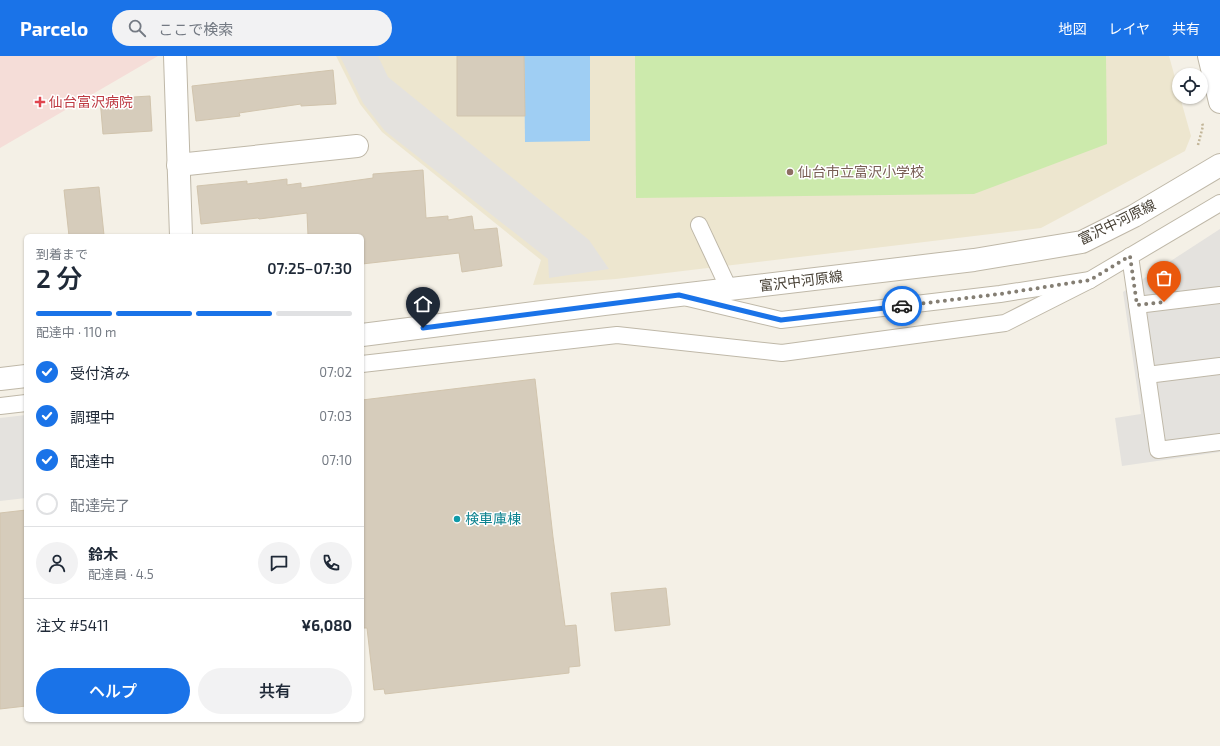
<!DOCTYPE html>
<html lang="ja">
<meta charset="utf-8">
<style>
body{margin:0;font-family:"Exo 2","Noto Sans JP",sans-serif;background:#f2f2f3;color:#1f2937;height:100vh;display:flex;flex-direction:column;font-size:15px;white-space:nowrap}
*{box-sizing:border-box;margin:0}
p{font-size:13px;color:#747a83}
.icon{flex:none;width:22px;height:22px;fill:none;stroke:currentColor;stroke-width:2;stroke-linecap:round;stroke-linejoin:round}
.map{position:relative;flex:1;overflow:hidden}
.drawer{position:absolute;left:24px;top:178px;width:340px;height:488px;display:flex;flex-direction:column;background:#fff;border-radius:6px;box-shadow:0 1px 3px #0004}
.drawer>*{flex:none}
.fabs{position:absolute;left:1172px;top:12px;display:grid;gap:8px}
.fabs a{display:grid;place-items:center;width:36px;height:36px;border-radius:50%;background:#fff;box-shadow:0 1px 3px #0004;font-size:20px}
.pin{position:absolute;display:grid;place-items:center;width:34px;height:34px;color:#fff;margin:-41px -17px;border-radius:50% 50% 50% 0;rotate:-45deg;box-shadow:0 0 4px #0007}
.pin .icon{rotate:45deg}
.courier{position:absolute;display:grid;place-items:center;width:40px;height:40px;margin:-20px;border:3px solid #1a73e8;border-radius:50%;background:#fff;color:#222;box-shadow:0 1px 5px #0007}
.summary em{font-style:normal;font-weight:600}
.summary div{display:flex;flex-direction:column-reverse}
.summary{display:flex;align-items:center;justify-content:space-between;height:68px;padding:0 12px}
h1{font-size:26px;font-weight:600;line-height:30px}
.bar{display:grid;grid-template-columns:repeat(4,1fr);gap:6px 4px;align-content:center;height:48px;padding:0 12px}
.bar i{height:5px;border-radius:3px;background:#e0e1e3}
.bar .current{background:#1a73e8}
.bar p{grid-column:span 4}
.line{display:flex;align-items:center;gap:10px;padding:0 12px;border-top:1px solid #e0e1e3}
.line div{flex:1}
.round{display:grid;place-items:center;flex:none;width:42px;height:42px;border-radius:21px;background:#f2f2f3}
ol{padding:0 12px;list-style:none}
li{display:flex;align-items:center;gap:12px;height:44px}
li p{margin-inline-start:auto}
li .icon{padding:4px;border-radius:50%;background:#1a73e8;color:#fff;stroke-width:4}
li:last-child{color:#747a83}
li i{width:22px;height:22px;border:2px solid #e0e1e3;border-radius:50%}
.action{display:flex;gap:8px;margin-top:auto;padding:8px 12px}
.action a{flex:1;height:46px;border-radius:24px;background:#1a73e8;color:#fff;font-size:16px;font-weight:600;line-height:46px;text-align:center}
.action a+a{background:#f2f2f3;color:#1f2937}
header{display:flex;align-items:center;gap:24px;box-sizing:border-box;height:56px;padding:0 20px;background:#1a73e8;color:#fff}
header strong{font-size:19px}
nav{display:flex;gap:22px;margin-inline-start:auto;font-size:14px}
.search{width:280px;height:36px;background:#f2f2f3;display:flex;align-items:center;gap:10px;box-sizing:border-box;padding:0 14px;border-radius:22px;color:#747a83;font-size:15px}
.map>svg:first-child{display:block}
.education{fill:#ede6cf}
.medical{fill:#f5ddd8}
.pitch{fill:#cceaac}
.parking{fill:#e4e2de}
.water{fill:#9fcef3}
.building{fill:#d6ccbb;stroke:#d1c4ad}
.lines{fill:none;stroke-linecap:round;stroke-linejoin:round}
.service-casing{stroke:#bfb8a8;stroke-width:18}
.minor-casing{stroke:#bfb8a8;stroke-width:24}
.tertiary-casing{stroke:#bfb8a8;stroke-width:24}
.path{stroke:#c2b598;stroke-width:2.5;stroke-dasharray:2 2;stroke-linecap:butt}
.service{stroke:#fff;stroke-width:16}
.minor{stroke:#fff;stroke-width:22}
.tertiary{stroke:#fff;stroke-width:22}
.done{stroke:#847e73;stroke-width:4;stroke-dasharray:0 7.2}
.route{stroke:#1a73e8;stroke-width:5}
.health-dot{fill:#e0444e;stroke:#fff;stroke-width:1.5}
.education-dot{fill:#8d6e63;stroke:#fff;stroke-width:1.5}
.culture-dot{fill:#0f9aa8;stroke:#fff;stroke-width:1.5}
.labels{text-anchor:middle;stroke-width:3;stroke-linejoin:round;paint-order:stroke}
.health-label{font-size:14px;fill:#be3a42;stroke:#fff;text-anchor:start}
.education-label{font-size:14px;fill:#785e54;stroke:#fff;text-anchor:start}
.street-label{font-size:14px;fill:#474035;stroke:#fff}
.culture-label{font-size:14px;fill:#0d838f;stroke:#fff;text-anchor:start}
</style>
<header>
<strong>Parcelo</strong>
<div class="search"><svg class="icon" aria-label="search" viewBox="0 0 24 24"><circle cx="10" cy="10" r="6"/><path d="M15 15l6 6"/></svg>ここで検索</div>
<nav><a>地図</a><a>レイヤ</a><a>共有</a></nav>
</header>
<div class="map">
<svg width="1220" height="690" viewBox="0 0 1220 690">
<rect width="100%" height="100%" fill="#f4f0e6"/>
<path class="education" d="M336,0H1169L1179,36V41H1180L1191,80L1185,95L1041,172L616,223L533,229L541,204L382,76L360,48Z"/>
<path class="medical" d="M0,0H158L0,92Z"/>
<path class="pitch" d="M635,0H1106L1107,88L974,138L636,142Z"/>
<g class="parking">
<path d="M340,0H378L388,21L589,184L609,213L549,222L548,203L385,75L363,47Z"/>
<path d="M1220,173V396L1122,410L1115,362L1141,358L1123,236Z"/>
<path d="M26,359V442L0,445V362Z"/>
</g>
<path class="water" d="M524,0H590V85L525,86Z"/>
<g class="building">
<path d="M457,0H524L525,60H457Z"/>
<path d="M333,14L336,48L301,50V48L239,57L240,60L196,65L192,30Z"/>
<path d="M150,40L152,75L103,78L100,43Z"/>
<path d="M423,114L426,162L448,160V164L472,160L474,174L497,172L502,210L462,216L459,197L362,208V180H308L307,157L259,163L258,162L201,168L197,130L247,125V128L287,123V129L301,127V132L373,122V118Z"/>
<path d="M99,131L104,179L69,180L64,134Z"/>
<path d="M535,323L553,481L565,570L576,569L580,610L569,611V617L385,638L384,633L374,634L367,572H362V344Z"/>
<path d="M26,454V650L0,653V457Z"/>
<path d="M666,532L670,569L615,575L611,537Z"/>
</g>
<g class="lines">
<g class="service-casing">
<g id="service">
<path d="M699,169L729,233"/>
<path d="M1130,200L1158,394L1220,386"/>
<path d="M688,242L781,264L1000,238L1090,224L1220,147"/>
<path d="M1137,249L1220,239"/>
<path d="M362,308L617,279L782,297L1005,267L1090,224"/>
<path d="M1147,319L1220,310"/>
<path d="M0,350L26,347"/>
</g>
</g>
<g class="minor-casing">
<g id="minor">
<path d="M1209,0L1220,46"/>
<path d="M178,109L357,90"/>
</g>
</g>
<g class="tertiary-casing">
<g id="tertiary">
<path d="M175,0L181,180"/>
<path d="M362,279L604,248L974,204L1082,186L1134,160L1220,109"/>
<path d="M0,323L26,320"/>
</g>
</g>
<path class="path" d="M1198,89L1203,70L1202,67"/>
<use href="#service" class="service"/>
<use href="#minor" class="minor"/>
<use href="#tertiary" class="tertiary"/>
</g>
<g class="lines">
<path class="done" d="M902,250L1000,238L1090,224L1130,200L1137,249L1164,246"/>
<path class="route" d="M423,272L679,239L781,264L902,250"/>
</g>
<path class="health-dot" d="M38 40h4v4h4v4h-4v4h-4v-4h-4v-4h4z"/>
<circle class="education-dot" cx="790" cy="116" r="4"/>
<circle class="culture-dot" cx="457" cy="463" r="4"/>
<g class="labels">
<g class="health-label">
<text x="49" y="51">仙台富沢病院</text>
</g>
<g class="education-label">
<text x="798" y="121">仙台市立富沢小学校</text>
</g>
<g class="street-label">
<text transform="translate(1117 166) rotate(-26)" y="5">富沢中河原線</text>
<text transform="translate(801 225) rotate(-7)" y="5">富沢中河原線</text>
</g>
<g class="culture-label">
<text x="465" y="468">検車庫棟</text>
</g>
</g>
</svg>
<div class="fabs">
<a><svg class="icon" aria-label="locate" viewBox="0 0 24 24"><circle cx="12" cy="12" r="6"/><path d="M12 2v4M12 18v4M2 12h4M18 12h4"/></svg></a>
</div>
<div class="pin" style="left:1164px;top:246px;background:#ea580c"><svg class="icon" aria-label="bag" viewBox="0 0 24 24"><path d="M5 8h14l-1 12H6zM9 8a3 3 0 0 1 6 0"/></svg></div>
<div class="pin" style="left:423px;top:272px;background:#1f2937"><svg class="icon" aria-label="home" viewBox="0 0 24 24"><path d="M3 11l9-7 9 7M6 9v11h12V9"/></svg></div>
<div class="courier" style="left:902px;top:250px"><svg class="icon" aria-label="car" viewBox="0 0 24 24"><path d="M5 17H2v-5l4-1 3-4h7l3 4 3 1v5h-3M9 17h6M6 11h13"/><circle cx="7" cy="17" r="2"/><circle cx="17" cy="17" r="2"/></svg></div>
<section class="drawer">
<div class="summary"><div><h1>2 分</h1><p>到着まで</p></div><em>07:25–07:30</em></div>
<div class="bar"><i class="current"></i><i class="current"></i><i class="current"></i><i></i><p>配達中 · 110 m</p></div>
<ol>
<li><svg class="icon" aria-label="check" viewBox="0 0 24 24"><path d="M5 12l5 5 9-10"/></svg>受付済み<p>07:02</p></li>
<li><svg class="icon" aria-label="check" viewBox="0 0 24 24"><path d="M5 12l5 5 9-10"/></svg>調理中<p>07:03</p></li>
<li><svg class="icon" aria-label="check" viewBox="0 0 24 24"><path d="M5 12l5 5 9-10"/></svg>配達中<p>07:10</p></li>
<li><i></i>配達完了</li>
</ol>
<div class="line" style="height:72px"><a class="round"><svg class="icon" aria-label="person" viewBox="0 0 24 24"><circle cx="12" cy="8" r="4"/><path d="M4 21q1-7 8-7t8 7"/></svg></a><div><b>鈴木</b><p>配達員 · 4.5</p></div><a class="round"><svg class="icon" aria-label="chat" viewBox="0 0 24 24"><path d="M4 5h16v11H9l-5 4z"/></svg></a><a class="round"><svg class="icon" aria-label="phone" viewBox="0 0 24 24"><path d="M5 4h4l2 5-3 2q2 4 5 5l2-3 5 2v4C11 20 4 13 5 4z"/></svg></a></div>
<div class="line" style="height:52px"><div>注文 #5411</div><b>¥6,080</b></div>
<div class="action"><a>ヘルプ</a><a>共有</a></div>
</section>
</div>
